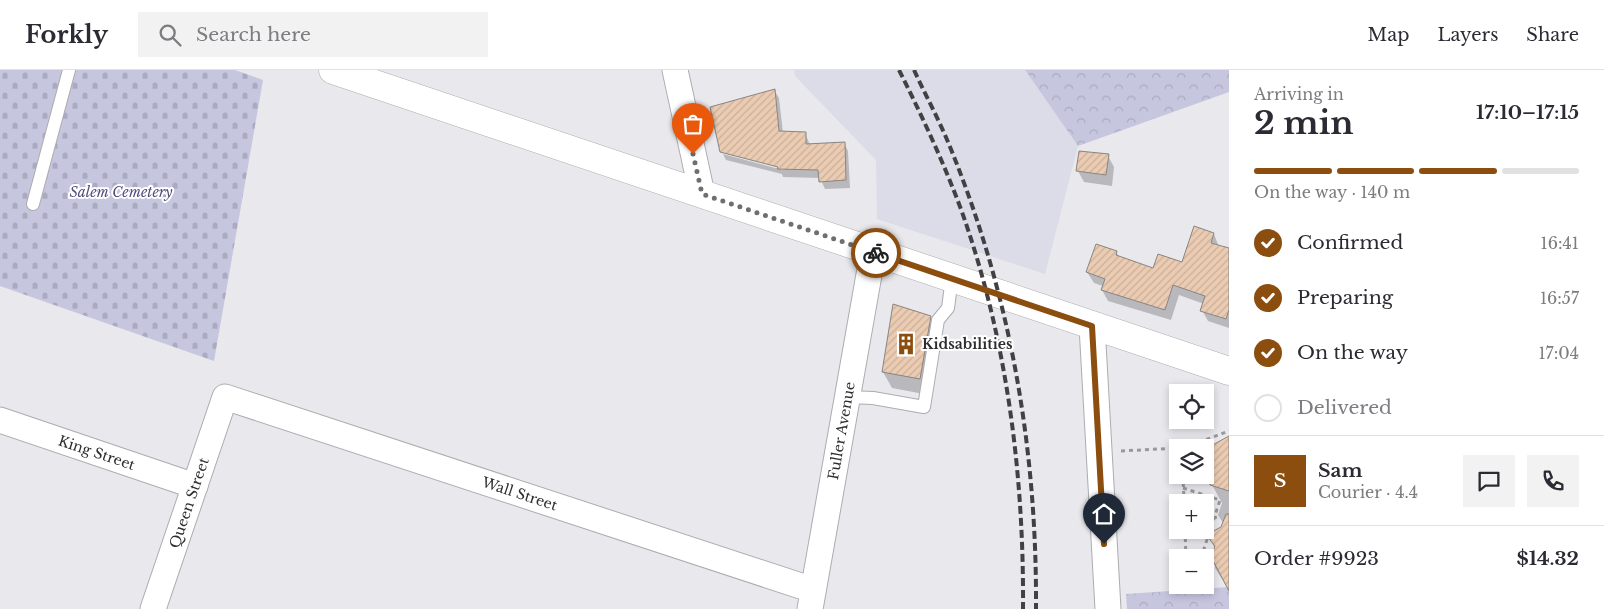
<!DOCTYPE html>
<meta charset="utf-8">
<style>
body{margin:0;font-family:"Libre Baskerville",serif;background:#f2f2f3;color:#2b2b33;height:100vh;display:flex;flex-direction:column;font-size:19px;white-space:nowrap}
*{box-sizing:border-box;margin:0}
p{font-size:16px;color:#7c7c81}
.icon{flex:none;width:28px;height:28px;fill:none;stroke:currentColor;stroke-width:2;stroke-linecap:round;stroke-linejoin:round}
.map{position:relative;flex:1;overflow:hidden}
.details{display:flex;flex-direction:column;background:#fff;width:375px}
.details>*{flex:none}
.fabs{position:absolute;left:1169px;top:314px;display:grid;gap:10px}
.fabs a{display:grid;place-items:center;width:45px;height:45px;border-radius:0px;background:#fff;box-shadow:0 2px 8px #0003;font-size:25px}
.pin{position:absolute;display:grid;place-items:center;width:42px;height:42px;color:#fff;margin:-51px -21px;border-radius:50% 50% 50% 0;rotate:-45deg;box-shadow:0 0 5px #0007}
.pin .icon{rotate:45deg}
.courier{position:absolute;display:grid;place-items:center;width:50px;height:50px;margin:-25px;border:4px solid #8b4e0f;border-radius:50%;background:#fff;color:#222;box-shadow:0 1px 6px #0007}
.head em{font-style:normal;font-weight:700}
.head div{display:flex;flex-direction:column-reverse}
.head{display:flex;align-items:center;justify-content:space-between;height:85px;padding:0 25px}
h1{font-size:32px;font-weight:700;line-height:38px}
.bar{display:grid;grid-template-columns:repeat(4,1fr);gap:8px 5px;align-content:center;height:60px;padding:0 25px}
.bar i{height:6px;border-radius:4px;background:#e1e1e2}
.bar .current{background:#8b4e0f}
.bar p{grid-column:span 4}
.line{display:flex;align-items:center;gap:12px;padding:0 25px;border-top:1px solid #e1e1e2}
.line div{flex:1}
.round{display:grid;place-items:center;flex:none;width:52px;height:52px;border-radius:0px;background:#f2f2f3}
ol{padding:0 25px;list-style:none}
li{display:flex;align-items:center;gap:15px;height:55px}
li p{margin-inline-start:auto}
li .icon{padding:5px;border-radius:50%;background:#8b4e0f;color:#fff;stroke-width:4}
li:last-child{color:#7c7c81}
li i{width:28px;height:28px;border:2px solid #e1e1e2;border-radius:50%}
header{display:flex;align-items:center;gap:30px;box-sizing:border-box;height:70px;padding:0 25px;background:#fff;border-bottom:1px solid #e1e1e2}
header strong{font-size:24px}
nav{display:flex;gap:28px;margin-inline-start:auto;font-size:18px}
.search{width:350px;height:45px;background:#f2f2f3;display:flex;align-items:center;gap:12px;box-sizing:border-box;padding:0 18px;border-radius:0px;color:#7c7c81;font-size:19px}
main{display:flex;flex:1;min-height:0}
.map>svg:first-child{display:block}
.built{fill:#dcdce8}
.cemetery{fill:url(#cemetery-stones)}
.park{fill:url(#park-crowns)}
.shadow{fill:#0003}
.building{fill:url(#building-hatch);stroke:#898582}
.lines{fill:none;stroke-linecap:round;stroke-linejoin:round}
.lane-casing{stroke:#acacb1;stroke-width:14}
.street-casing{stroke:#acacb1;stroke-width:27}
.primary-casing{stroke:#acacb1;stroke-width:29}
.path{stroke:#99999d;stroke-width:3;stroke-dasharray:4 4;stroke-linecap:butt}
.lane{stroke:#fff;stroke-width:12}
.street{stroke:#fff;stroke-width:25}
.primary{stroke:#fff;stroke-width:28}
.rail{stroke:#414143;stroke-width:4;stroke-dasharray:8 4;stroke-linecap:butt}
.done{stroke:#6f6f72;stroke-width:5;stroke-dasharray:0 9}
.route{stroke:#8b4e0f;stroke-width:6}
.labels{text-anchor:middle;stroke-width:4;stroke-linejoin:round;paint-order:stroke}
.park-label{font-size:14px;font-style:italic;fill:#504d7d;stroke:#fff}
.poi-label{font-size:14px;font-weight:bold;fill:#2e2e30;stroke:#fff;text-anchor:start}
.street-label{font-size:14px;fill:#2e2e30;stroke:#fff}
</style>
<header>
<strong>Forkly</strong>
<div class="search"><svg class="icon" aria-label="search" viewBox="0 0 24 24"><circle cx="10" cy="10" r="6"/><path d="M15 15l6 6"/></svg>Search here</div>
<nav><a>Map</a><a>Layers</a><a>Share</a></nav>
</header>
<main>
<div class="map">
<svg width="1229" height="539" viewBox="0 0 1229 539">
<defs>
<pattern id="cemetery-stones" width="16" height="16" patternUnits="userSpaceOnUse" patternTransform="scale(1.25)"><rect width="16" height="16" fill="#c6c6df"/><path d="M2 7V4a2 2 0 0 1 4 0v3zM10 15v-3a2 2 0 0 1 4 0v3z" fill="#aaaac0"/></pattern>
<pattern id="park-crowns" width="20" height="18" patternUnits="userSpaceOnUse" patternTransform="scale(1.25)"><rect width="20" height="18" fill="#c6c6df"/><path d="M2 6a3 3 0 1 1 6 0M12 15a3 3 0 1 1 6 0" fill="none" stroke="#aaaac0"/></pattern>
<pattern id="building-hatch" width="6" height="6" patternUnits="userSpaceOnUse" patternTransform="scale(1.25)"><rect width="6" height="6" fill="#ebcbb2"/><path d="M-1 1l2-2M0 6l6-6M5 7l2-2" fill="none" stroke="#caaf99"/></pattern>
</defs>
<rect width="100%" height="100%" fill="#e8e8ed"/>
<path class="built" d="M794,0H1025L1078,76L1045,204L877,149L876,90L795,6Z"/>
<path class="cemetery" d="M0,0H235L263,10L214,291L0,216Z"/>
<g class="park">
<path d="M1025,0H1229V22L1078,76Z"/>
<path d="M1229,517V539H1127L1126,524Z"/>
</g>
<g class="shadow">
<path d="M774,20L779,28L783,63H805L810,75L844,73L848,81L850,118L825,119L820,108L783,107L782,104L726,90L723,84L783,100L784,97L722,82Z"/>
<path d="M1108,86L1114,97L1112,116L1084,112L1078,101Z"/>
<path d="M1214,164L1219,177L1229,180V258L1208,251L1202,240L1204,234L1179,225L1171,250L1108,231L1102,220L1103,216L1094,213L1087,202L1116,182L1120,188L1154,200L1182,194Z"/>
<path d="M930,247L940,263L929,325L892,318L883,302Z"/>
<path d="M1229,371V520L1215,498V479L1208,465L1225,456L1218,445L1222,433L1205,402V389L1208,378Z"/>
</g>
<g class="building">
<path d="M775,19L779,61L806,62V74L845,72L846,110L819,112L818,100L777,99L778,97L720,82L710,37Z"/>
<path d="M1079,81L1109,84L1106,105L1076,101Z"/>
<path d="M1194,156L1214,163L1211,173L1229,178V240L1226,249L1200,241L1205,226L1173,215L1165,240L1101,220L1105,209L1086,202L1096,174L1117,181L1116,185L1153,198L1158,184L1182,192Z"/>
<path d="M893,234L931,246L920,309L882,302Z"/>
<path d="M1229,366V421L1210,415L1205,405L1207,378Z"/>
<path d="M1226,444H1229V521L1211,487L1215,476L1206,465L1221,457Z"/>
</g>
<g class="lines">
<g class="lane-casing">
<g id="lane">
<path d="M33,134L69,0"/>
<path d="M847,327L873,328L924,337L938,250L948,238L952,208"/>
</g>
</g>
<g class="street-casing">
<g id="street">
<path d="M675,0L702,124"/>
<path d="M1092,256L1108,539"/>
<path id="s1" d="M0,350L195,416"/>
<path id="s2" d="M153,539L225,327L813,520"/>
<path id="s3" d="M810,539L873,182"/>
</g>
</g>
<g class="primary-casing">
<path id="primary" d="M333,0L1229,301"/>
</g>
<g class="path">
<path d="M1184,378L1229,361"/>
<path d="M1121,381L1178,378"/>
<path d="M1183,405L1184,432"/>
<path d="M1183,418L1220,430L1201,488"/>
<path d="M1205,449L1218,447"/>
<path d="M1185,460L1186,488"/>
</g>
<use href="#lane" class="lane"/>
<use href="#street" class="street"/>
<use href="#primary" class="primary"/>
<g class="rail">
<path d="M899,0C922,46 944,93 962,142C1007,270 1024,404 1023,539"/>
<path d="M914,0C925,24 938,48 948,72C1010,222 1037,377 1036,539"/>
</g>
</g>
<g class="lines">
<path class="done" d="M693,84L702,124L876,183"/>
<path class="route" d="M876,183L1092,256L1104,474"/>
</g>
<defs>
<g id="building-bare" transform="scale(1.725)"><path d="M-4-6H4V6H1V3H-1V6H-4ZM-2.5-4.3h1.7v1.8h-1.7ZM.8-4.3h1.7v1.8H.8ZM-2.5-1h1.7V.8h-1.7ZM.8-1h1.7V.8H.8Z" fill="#8b4e0f" stroke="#fff" stroke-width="2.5" paint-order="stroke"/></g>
</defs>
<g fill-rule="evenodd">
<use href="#building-bare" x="906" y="274"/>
</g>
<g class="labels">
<g class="park-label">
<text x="121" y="127">Salem Cemetery</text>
</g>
<g class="poi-label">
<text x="922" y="279">Kidsabilities</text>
</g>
<g class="street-label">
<text dy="5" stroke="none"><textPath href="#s3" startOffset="181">Fuller Avenue</textPath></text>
<text dy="5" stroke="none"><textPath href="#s1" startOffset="102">King Street</textPath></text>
<text dy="5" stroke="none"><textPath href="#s2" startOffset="534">Wall Street</textPath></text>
<text dy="5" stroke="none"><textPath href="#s2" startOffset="112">Queen Street</textPath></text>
</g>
</g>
</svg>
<div class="fabs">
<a><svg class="icon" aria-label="locate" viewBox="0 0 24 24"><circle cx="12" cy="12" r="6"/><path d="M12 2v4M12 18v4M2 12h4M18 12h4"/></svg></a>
<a><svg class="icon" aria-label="layers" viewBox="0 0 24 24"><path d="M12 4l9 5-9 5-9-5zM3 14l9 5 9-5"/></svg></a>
<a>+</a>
<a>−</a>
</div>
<div class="pin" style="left:693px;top:84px;background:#ea580c"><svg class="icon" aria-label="bag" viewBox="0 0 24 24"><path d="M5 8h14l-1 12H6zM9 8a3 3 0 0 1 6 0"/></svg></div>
<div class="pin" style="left:1104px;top:474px;background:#1f2937"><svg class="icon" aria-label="home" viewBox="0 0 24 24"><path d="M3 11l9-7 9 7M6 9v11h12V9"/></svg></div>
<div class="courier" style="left:876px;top:183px"><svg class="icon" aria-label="bike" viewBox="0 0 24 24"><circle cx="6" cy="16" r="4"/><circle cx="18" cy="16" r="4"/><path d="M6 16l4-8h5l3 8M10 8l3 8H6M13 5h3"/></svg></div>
</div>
<section class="details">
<div class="head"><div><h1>2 min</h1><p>Arriving in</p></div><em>17:10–17:15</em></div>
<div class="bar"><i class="current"></i><i class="current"></i><i class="current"></i><i></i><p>On the way · 140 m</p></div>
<ol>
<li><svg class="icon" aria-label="check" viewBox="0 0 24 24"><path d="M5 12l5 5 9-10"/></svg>Confirmed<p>16:41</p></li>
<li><svg class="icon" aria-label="check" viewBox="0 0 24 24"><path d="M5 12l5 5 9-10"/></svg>Preparing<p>16:57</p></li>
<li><svg class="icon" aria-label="check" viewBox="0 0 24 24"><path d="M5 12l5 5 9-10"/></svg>On the way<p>17:04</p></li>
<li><i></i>Delivered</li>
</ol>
<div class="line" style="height:90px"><b class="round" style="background:#8b4e0f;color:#fff">S</b><div><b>Sam</b><p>Courier · 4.4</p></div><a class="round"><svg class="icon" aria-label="chat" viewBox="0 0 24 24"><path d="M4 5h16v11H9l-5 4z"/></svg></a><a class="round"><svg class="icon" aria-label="phone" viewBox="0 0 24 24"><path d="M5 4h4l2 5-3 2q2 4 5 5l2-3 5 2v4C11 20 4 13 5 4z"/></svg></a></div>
<div class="line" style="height:65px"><div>Order #9923</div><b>$14.32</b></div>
</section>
</main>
